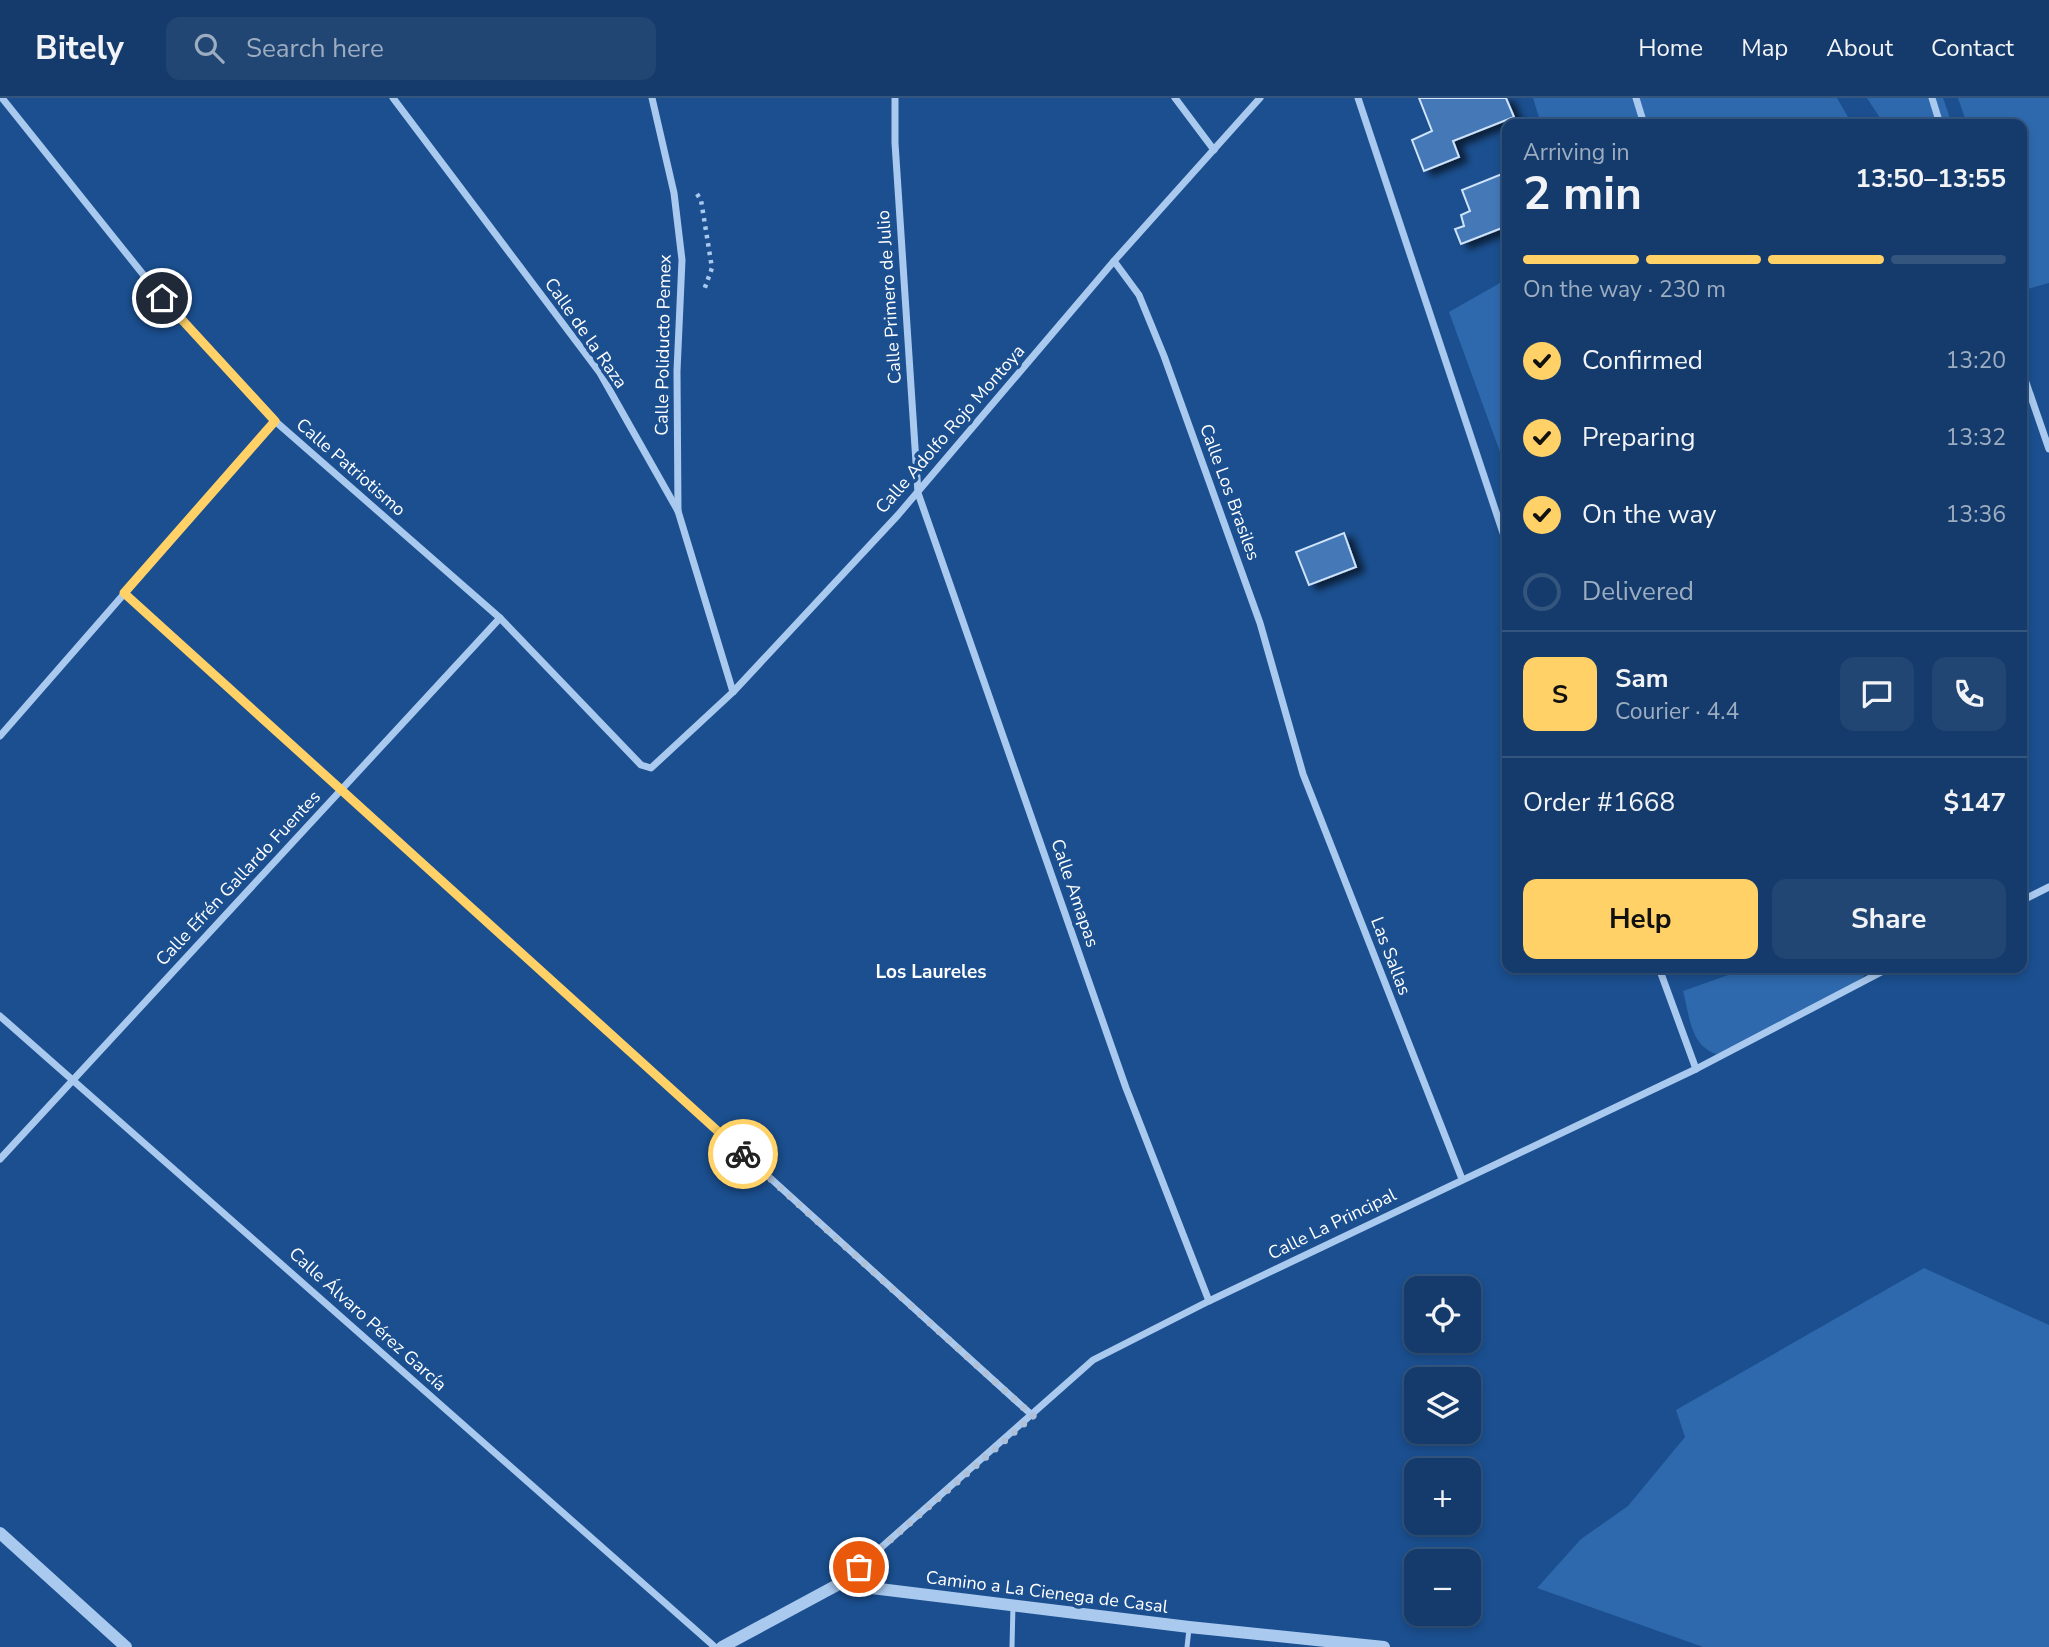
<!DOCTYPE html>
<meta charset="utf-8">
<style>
body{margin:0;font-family:"Nunito Sans",sans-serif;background:#214673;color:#f1f3f6;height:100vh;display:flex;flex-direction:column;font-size:26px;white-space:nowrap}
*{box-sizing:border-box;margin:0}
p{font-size:23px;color:#9dadc1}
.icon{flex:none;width:38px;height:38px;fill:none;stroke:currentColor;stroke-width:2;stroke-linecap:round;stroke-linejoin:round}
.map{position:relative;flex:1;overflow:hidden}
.drawer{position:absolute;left:1502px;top:21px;width:525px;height:854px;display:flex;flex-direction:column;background:#143b6b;border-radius:14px;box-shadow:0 4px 10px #0003,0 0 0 2px #33557e}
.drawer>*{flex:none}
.buttons{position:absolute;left:1404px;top:1178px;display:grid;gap:14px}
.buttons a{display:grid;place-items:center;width:77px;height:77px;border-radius:14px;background:#143b6b;box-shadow:0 4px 10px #0003,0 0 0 2px #33557e;font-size:35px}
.pin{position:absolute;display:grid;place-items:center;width:60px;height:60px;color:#fff;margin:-30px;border:4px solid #fff;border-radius:50%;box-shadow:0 2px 7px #0007}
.courier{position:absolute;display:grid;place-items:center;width:70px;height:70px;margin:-35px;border:5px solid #ffd166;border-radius:50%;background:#fff;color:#222;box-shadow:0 2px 9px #0007}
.summary em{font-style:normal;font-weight:700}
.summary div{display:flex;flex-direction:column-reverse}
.summary{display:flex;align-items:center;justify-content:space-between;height:119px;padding:0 21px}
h1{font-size:46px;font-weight:700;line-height:52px}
.bar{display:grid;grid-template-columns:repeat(4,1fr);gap:10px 7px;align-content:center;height:84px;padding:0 21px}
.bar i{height:9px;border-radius:5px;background:#33557e}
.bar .active{background:#ffd166}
.bar p{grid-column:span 4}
.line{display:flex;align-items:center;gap:18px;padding:0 21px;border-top:2px solid #33557e}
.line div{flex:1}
.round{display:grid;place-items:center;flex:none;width:74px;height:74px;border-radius:14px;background:#214673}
ol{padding:0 21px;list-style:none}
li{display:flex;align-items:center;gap:21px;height:77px}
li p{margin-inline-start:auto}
li .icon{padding:7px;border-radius:50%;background:#ffd166;color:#111;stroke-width:4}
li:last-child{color:#9dadc1}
li i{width:38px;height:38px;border:4px solid #33557e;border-radius:50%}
.cta{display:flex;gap:14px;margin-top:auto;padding:14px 21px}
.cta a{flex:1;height:80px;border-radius:14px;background:#ffd166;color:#111;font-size:28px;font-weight:700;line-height:80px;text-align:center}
.cta a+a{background:#214673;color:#f1f3f6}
header{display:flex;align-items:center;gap:42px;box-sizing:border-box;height:98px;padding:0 35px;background:#143b6b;border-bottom:2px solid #33557e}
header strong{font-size:33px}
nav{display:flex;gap:38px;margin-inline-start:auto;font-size:24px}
.search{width:490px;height:63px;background:#214673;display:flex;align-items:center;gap:18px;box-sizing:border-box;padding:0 24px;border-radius:14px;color:#9dadc1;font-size:26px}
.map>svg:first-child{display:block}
.green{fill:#2e69ad}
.building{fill:#4478b7;stroke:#cfe3fa;stroke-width:2;filter:url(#shadow)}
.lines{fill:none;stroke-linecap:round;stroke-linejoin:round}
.path{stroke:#a9c9ee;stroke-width:4.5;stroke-dasharray:3.5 5;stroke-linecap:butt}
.service{stroke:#a9c9ee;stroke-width:5}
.minor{stroke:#a9c9ee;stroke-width:7}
.tertiary{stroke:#a9c9ee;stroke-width:12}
.done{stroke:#afc1d8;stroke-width:7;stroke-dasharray:0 12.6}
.route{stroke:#ffd166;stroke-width:9}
.labels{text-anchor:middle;stroke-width:7;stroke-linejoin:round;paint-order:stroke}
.street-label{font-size:18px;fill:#fff;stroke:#1b4f8f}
.neighbourhood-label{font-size:19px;font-weight:bold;fill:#fff;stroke:#1b4f8f}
</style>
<header>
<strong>Bitely</strong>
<div class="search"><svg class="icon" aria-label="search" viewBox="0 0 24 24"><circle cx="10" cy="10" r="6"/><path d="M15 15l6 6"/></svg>Search here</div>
<nav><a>Home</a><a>Map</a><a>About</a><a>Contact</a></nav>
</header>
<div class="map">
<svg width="2049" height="1549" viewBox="0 0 2049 1549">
<defs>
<filter id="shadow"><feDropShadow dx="8" dy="4.5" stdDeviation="3.5" flood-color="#0009"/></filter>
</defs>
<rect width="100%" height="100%" fill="#1b4f8f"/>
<g class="green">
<path d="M1533,0H1837L1848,19V26H1541Z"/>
<path d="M1867,0H1943L1952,26H1884Z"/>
<path d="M1958,0H2049V185L2024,192L2021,184V26H1967Z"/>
<path d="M1507,181V373L1449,214Z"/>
<path d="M1748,870H1868L1863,879L1849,890L1719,957C1690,949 1690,919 1683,893Z"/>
<path d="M1924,1170L2049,1227V1549H1703L1537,1490L1581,1441L1628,1408L1685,1339L1676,1312Z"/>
</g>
<g class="building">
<path d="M1419,0H1506L1514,19L1453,43L1459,59L1424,73L1412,42L1432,33Z"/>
<path d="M1507,74V128L1461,146L1455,131L1464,128L1461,117L1470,113L1462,92Z"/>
<path d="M1344,435L1356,469L1309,487L1296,454Z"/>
</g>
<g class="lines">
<path class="path" d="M697,96L701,102L712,170L704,192"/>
<g class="service">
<path d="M1012,1549L1013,1507"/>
<path d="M1187,1549L1189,1531"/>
</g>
<g class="minor">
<path d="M2,0L162,200L275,323L500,520L641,667L651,670L733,594L898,417L1114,163L1260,0"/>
<path d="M393,0L600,275L678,413L733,594"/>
<path d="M652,0L674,95L682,162L677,273L678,413"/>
<path d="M895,0V45L918,395L1126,990L1209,1203"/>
<path d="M1175,0L1214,52"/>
<path d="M1358,0L1507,447"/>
<path d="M1636,0L1644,26"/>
<path d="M1932,0L1940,26"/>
<path d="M1114,163L1139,197L1164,258L1260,525L1303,676L1462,1081"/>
<path d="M2021,270L2049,351"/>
<path d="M124,495L1033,1318"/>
<path d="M0,638L275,323"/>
<path d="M2021,803L2049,789"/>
<path d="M1659,870L1696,971"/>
<path d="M0,918L715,1549"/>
<path d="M0,1061L500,520"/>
<path d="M841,1485L1093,1262L1209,1203L1696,971L1889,870"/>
</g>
<g class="tertiary">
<path d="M0,1435L126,1549"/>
<path d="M722,1549L839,1486L1189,1529L1384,1549"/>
</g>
</g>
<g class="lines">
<path class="done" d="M743,1056L1033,1318L859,1469"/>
<path class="route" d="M162,200L275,323L124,495L743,1056"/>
</g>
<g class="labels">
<g class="street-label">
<text transform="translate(889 199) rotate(-94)" y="6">Calle Primero de Julio</text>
<text transform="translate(586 235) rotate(55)" y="6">Calle de la Raza</text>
<text transform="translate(663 247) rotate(-89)" y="6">Calle Poliducto Pemex</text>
<text transform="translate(950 331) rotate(-49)" y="6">Calle Adolfo Rojo Montoya</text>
<text transform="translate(351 369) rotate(41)" y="6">Calle Patriotismo</text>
<text transform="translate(1230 394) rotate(70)" y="6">Calle Los Brasiles</text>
<text transform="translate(238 780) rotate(-47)" y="6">Calle Efrén Gallardo Fuentes</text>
<text transform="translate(1075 795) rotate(71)" y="6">Calle Amapas</text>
<text transform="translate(1391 858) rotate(69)" y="6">Las Sallas</text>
<text transform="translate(1332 1126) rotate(-26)" y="6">Calle La Principal</text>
<text transform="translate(368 1221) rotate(42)" y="6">Calle Álvaro Pérez García</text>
<text transform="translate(1047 1494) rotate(7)" y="6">Camino a La Cienega de Casal</text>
</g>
<g class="neighbourhood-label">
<text x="931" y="880">Los Laureles</text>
</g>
</g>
</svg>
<div class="buttons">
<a><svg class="icon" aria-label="locate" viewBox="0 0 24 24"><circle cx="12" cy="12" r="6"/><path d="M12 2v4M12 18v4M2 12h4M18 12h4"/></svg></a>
<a><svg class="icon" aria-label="layers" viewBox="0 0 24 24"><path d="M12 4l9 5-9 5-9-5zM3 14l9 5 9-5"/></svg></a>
<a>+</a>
<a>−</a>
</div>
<div class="pin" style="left:859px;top:1469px;background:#ea580c"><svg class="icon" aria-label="bag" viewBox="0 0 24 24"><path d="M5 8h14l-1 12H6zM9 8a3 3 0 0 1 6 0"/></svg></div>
<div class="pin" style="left:162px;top:200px;background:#1f2937"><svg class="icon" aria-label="home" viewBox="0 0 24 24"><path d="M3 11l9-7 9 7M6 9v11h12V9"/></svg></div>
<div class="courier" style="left:743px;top:1056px"><svg class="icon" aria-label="bike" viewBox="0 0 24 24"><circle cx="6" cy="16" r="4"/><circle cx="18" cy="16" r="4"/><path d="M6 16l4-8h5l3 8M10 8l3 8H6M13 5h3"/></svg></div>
<section class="drawer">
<div class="summary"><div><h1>2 min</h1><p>Arriving in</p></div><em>13:50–13:55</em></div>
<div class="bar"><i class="active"></i><i class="active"></i><i class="active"></i><i></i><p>On the way · 230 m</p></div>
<ol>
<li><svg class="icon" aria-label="check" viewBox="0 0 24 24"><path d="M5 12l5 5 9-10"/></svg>Confirmed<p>13:20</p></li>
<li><svg class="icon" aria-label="check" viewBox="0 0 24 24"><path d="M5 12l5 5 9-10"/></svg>Preparing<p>13:32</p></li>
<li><svg class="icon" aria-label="check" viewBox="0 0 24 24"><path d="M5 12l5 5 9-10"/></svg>On the way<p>13:36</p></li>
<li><i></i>Delivered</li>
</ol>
<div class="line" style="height:126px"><b class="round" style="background:#ffd166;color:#111">S</b><div><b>Sam</b><p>Courier · 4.4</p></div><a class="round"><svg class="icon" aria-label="chat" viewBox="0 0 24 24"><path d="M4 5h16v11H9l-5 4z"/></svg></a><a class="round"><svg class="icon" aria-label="phone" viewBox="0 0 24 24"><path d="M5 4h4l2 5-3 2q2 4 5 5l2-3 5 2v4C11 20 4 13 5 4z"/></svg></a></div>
<div class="line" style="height:91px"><div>Order #1668</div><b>$147</b></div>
<div class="cta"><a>Help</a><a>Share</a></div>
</section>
</div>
